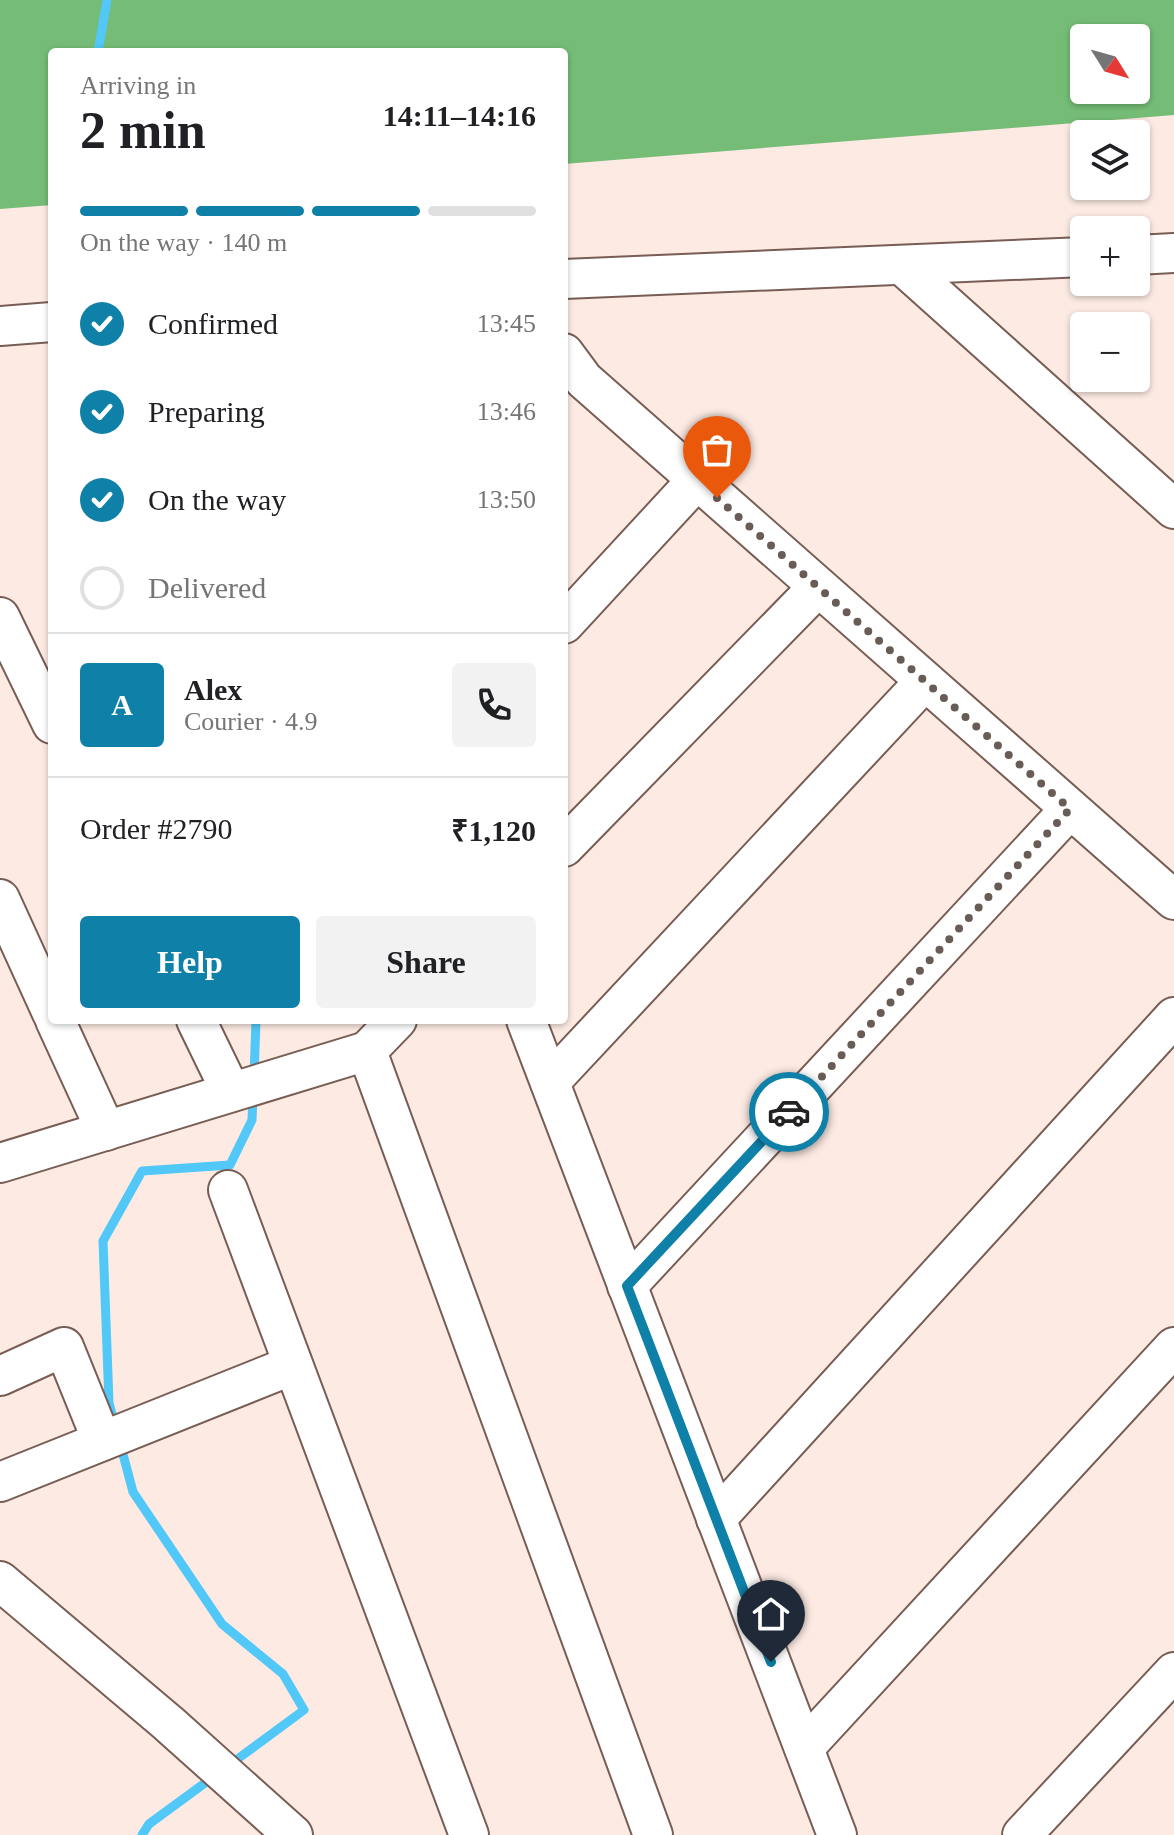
<!DOCTYPE html>
<meta charset="utf-8">
<style>
body{margin:0;font-family:Georgia,serif;background:#f2f2f2;color:#202124;height:100vh;display:flex;flex-direction:column;font-size:30px;white-space:nowrap}
*{box-sizing:border-box;margin:0}
p{font-size:26px;color:#757577}
.icon{flex:none;width:44px;height:44px;fill:none;stroke:currentColor;stroke-width:2;stroke-linecap:round;stroke-linejoin:round}
.map{position:relative;flex:1;overflow:hidden}
.panel{position:absolute;left:48px;top:48px;width:520px;height:976px;display:flex;flex-direction:column;background:#fff;border-radius:8px;box-shadow:0 2px 6px #0004}
.panel>*{flex:none}
.needle{width:52px;rotate:127deg}
.controls{position:absolute;left:1070px;top:24px;display:grid;gap:16px}
.controls a{display:grid;place-items:center;width:80px;height:80px;border-radius:8px;background:#fff;box-shadow:0 2px 6px #0004;font-size:40px}
.pin{position:absolute;display:grid;place-items:center;width:68px;height:68px;color:#fff;margin:-82px -34px;border-radius:50% 50% 50% 0;rotate:-45deg;box-shadow:0 0 8px #0007}
.pin .icon{rotate:45deg}
.courier{position:absolute;display:grid;place-items:center;width:80px;height:80px;margin:-40px;border:6px solid #0f80a8;border-radius:50%;background:#fff;color:#222;box-shadow:0 2px 10px #0007}
.overview em{font-style:normal;font-weight:600}
.overview div{display:flex;flex-direction:column-reverse}
.overview{display:flex;align-items:center;justify-content:space-between;height:136px;padding:0 32px}
h1{font-size:52px;font-weight:600;line-height:60px}
.bar{display:grid;grid-template-columns:repeat(4,1fr);gap:12px 8px;align-content:center;height:96px;padding:0 32px}
.bar i{height:10px;border-radius:6px;background:#e0e0e0}
.bar .active{background:#0f80a8}
.bar p{grid-column:span 4}
.line{display:flex;align-items:center;gap:20px;padding:0 32px;border-top:2px solid #e0e0e0}
.line div{flex:1}
.round{display:grid;place-items:center;flex:none;width:84px;height:84px;border-radius:8px;background:#f2f2f2}
ol{padding:0 32px;list-style:none}
li{display:flex;align-items:center;gap:24px;height:88px}
li p{margin-inline-start:auto}
li .icon{padding:8px;border-radius:50%;background:#0f80a8;color:#fff;stroke-width:4}
li:last-child{color:#757577}
li i{width:44px;height:44px;border:4px solid #e0e0e0;border-radius:50%}
.action{display:flex;gap:16px;margin-top:auto;padding:16px 32px}
.action a{flex:1;height:92px;border-radius:8px;background:#0f80a8;color:#fff;font-size:32px;font-weight:600;line-height:92px;text-align:center}
.action a+a{background:#f2f2f2;color:#202124}
.map>svg:first-child{display:block}
.forest{fill:#75bd76;fill-rule:evenodd}
.lines{fill:none;stroke-linecap:round;stroke-linejoin:round}
.stream{stroke:#51c8f7;stroke-width:9}
.minor-casing{stroke:#785d54;stroke-width:42}
.minor{stroke:#fff;stroke-width:38}
.done{stroke:#695c57;stroke-width:8;stroke-dasharray:0 14.4}
.route{stroke:#0f80a8;stroke-width:10}
</style>
<div class="map">
<svg width="1174" height="1835" viewBox="0 0 1174 1835">
<rect width="100%" height="100%" fill="#fdeae3"/>
<path class="forest" d="M0,0H1174V115L564,164V52H52V205L0,209ZM1084,38H1136V90H1084Z"/>
<g class="lines">
<g class="stream">
<path d="M98,52L107,0"/>
<path d="M254,1076L256,1020"/>
<path d="M115,1425L109,1403L103,1241L142,1171L230,1165L252,1120L253,1095"/>
<path d="M120,1443L133,1492L222,1624L283,1674L304,1710L228,1766"/>
<path d="M142,1835L149,1824L213,1777"/>
</g>
<g class="minor-casing">
<g id="minor">
<path d="M1136,255L1174,253"/>
<path d="M902,265L1174,509"/>
<path d="M564,279L1084,257"/>
<path d="M0,326L52,322"/>
<path d="M564,353L584,380L1174,900"/>
<path d="M0,617L52,724"/>
<path d="M564,624L697,480"/>
<path d="M564,847L818,587"/>
<path d="M0,899L52,1013"/>
<path d="M55,1020L106,1131"/>
<path d="M196,1020L231,1092"/>
<path d="M397,1020L367,1051L653,1835"/>
<path d="M526,1020L837,1835"/>
<path d="M550,1082L925,681"/>
<path d="M0,1163L367,1051"/>
<path d="M228,1190L469,1835"/>
<path d="M627,1286L1070,809"/>
<path d="M0,1376L64,1347L102,1441"/>
<path d="M0,1482L293,1365"/>
<path d="M716,1519L1174,1017"/>
<path d="M0,1581L168,1723L293,1835"/>
<path d="M804,1748L1174,1347"/>
<path d="M1022,1835L1174,1672"/>
</g>
</g>
<use href="#minor" class="minor"/>
</g>
<g class="lines">
<path class="done" d="M717,498L1070,809L789,1112"/>
<path class="route" d="M771,1662L627,1286L789,1112"/>
</g>
</svg>
<div class="controls">
<a><svg class="needle" viewBox="-14 -14 28 28"><path d="M0-13l5 13h-10z" fill="#e53935"/><path d="M0 13l5-13h-10z" fill="#757577"/></svg></a>
<a><svg class="icon" aria-label="layers" viewBox="0 0 24 24"><path d="M12 4l9 5-9 5-9-5zM3 14l9 5 9-5"/></svg></a>
<a>+</a>
<a>−</a>
</div>
<div class="pin" style="left:717px;top:498px;background:#ea580c"><svg class="icon" aria-label="bag" viewBox="0 0 24 24"><path d="M5 8h14l-1 12H6zM9 8a3 3 0 0 1 6 0"/></svg></div>
<div class="pin" style="left:771px;top:1662px;background:#1f2937"><svg class="icon" aria-label="home" viewBox="0 0 24 24"><path d="M3 11l9-7 9 7M6 9v11h12V9"/></svg></div>
<div class="courier" style="left:789px;top:1112px"><svg class="icon" aria-label="car" viewBox="0 0 24 24"><path d="M5 17H2v-5l4-1 3-4h7l3 4 3 1v5h-3M9 17h6M6 11h13"/><circle cx="7" cy="17" r="2"/><circle cx="17" cy="17" r="2"/></svg></div>
<section class="panel">
<div class="overview"><div><h1>2 min</h1><p>Arriving in</p></div><em>14:11–14:16</em></div>
<div class="bar"><i class="active"></i><i class="active"></i><i class="active"></i><i></i><p>On the way · 140 m</p></div>
<ol>
<li><svg class="icon" aria-label="check" viewBox="0 0 24 24"><path d="M5 12l5 5 9-10"/></svg>Confirmed<p>13:45</p></li>
<li><svg class="icon" aria-label="check" viewBox="0 0 24 24"><path d="M5 12l5 5 9-10"/></svg>Preparing<p>13:46</p></li>
<li><svg class="icon" aria-label="check" viewBox="0 0 24 24"><path d="M5 12l5 5 9-10"/></svg>On the way<p>13:50</p></li>
<li><i></i>Delivered</li>
</ol>
<div class="line" style="height:144px"><b class="round" style="background:#0f80a8;color:#fff">A</b><div><b>Alex</b><p>Courier · 4.9</p></div><a class="round"><svg class="icon" aria-label="phone" viewBox="0 0 24 24"><path d="M5 4h4l2 5-3 2q2 4 5 5l2-3 5 2v4C11 20 4 13 5 4z"/></svg></a></div>
<div class="line" style="height:104px"><div>Order #2790</div><b>₹1,120</b></div>
<div class="action"><a>Help</a><a>Share</a></div>
</section>
</div>
